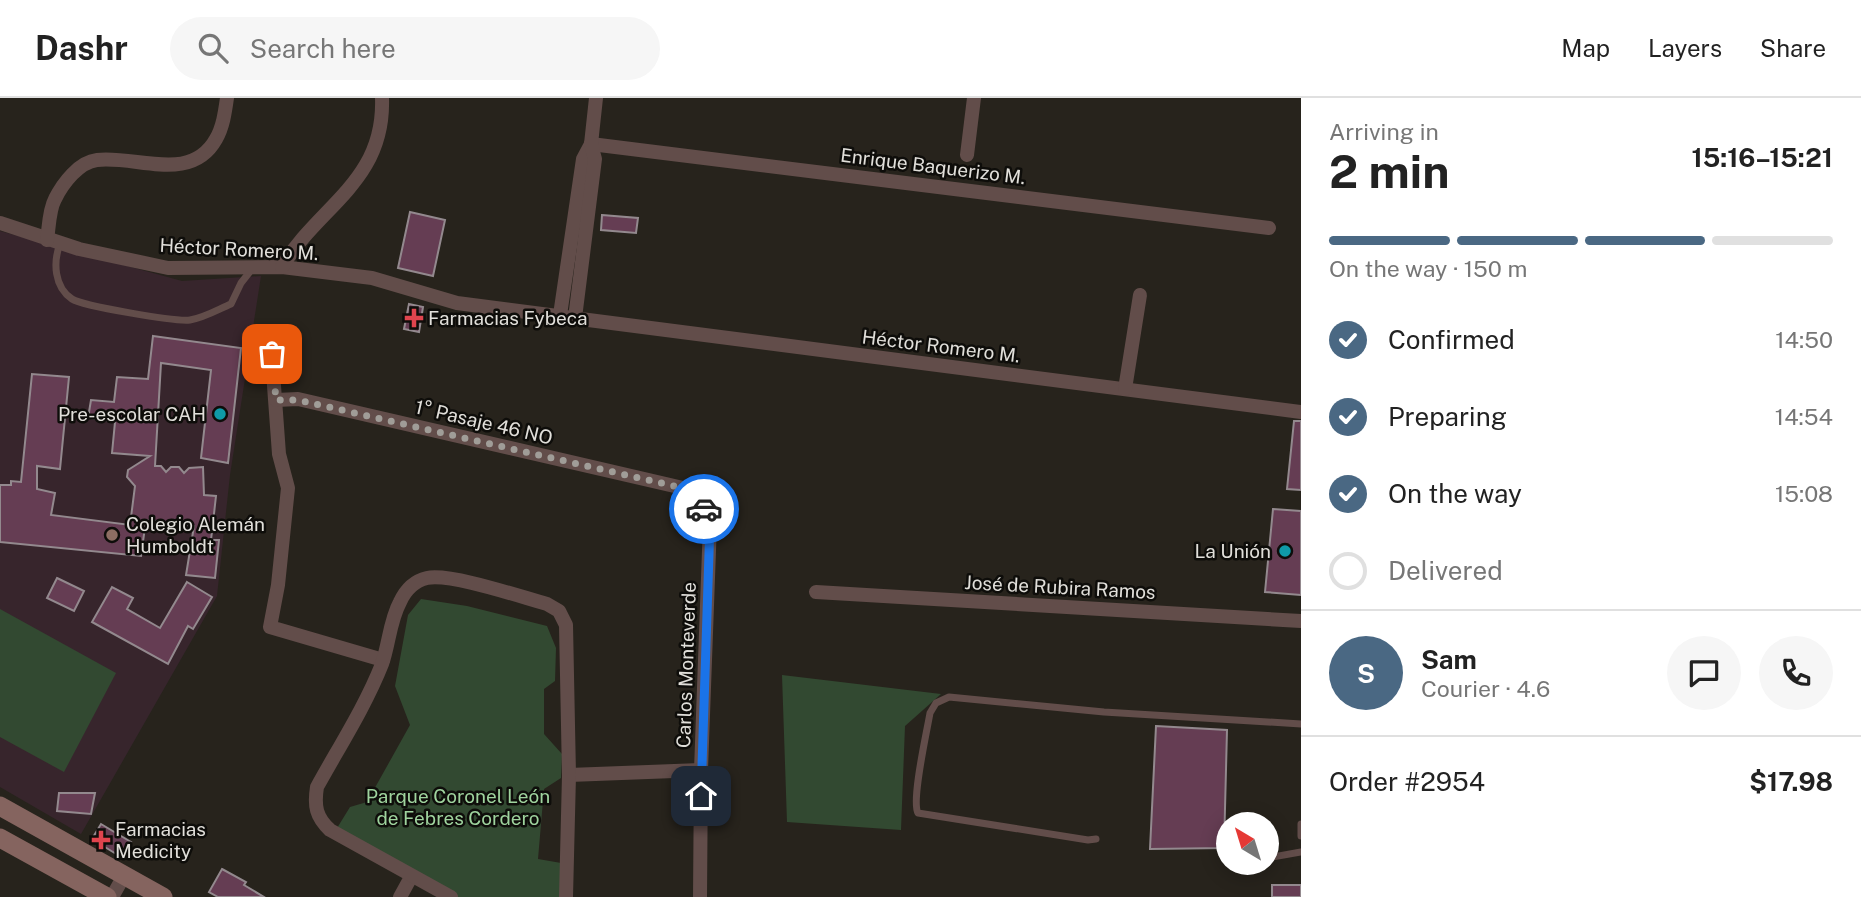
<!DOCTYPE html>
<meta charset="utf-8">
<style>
body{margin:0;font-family:"Public Sans",sans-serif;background:#f6f6f6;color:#222;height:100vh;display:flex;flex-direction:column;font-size:26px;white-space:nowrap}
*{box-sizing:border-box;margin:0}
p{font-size:23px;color:#767676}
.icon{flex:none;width:38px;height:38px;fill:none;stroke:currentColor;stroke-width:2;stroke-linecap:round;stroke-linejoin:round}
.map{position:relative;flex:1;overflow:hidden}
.drawer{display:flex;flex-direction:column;background:#fff;width:560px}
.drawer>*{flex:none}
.needle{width:46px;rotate:322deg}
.controls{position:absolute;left:1216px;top:714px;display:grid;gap:14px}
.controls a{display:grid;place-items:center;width:63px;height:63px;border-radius:50%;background:#fff;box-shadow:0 4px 18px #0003;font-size:35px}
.pin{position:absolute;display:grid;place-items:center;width:60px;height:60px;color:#fff;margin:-30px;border-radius:14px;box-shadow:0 4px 10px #0006}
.courier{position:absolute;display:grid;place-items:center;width:70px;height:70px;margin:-35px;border:5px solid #1a73e8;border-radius:50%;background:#fff;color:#222;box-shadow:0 2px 9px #0007}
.head em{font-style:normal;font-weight:700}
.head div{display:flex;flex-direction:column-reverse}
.head{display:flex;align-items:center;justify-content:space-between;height:119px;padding:0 28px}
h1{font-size:46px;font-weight:700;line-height:52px}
.bar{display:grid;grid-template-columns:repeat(4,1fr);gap:10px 7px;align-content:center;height:84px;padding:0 28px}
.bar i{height:9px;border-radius:5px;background:#e0e0e0}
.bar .on{background:#4a6883}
.bar p{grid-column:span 4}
.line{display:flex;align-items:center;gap:18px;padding:0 28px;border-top:2px solid #e0e0e0}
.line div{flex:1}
.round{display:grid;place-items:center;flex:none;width:74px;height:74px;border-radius:37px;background:#f6f6f6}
ol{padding:0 28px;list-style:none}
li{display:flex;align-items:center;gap:21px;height:77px}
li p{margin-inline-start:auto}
li .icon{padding:7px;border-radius:50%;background:#4a6883;color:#fff;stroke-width:4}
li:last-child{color:#767676}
li i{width:38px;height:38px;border:4px solid #e0e0e0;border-radius:50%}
header{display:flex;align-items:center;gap:42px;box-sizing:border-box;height:98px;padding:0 35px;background:#fff;border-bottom:2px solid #e0e0e0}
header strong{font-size:33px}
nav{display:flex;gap:38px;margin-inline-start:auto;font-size:24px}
.search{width:490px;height:63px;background:#f6f6f6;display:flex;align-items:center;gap:18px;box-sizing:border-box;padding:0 24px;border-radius:38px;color:#767676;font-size:26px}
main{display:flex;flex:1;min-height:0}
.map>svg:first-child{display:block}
.education{fill:#37252c}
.green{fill:#324931}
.building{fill:#653d53;stroke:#93898e;stroke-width:2}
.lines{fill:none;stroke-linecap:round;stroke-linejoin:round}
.service{stroke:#624d4a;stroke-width:7}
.minor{stroke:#624d4a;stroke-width:14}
.secondary{stroke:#85645f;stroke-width:19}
.done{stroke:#a09d98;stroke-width:7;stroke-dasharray:0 12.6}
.route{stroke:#1a73e8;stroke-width:9}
.health-dot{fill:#e0444e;stroke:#0e0d0a;stroke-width:2.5}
.culture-dot{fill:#0f9aa8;stroke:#0e0d0a;stroke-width:2.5}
.education-dot{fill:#8d6e63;stroke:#0e0d0a;stroke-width:2.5}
.labels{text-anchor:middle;stroke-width:5;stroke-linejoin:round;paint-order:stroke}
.street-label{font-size:19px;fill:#e1dfda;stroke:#0e0d0a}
.poi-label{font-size:19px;fill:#e1dfda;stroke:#0e0d0a;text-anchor:start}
.park-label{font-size:19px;fill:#9fd49e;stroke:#0e0d0a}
</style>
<header>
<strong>Dashr</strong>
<div class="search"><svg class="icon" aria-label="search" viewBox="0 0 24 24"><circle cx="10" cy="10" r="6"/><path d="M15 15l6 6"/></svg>Search here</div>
<nav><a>Map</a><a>Layers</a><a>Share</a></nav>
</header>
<main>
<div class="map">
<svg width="1301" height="799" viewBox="0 0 1301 799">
<rect width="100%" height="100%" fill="#27231c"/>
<path class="education" d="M0,133L182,183L261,178L230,377L217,498L81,736L0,689Z"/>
<g class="green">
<path d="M421,501L467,508L547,528L556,550L555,583L544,591V636L562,656L561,680L544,691L538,761L567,766L566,799H451L334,735L350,709L367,704L410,627L395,588L408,517Z"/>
<path d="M0,511L116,575L64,674L0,639Z"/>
<path d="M782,577L941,596L905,628L901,732L787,724Z"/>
</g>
<g class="building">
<path d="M410,114L445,122L433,178L398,170Z"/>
<path d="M602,117L638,120L636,135L601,132Z"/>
<path d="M409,206L423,209L419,234L404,231Z"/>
<path d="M153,238L241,250L228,365L201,360L211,272L161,265L155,368H161L166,374L171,369H179L184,375L189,370L203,369L204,397L216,398L211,442H219L215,480L186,477L194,428L146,422L141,458L0,444V387H11V383L21,384L32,276L69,279L60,371L37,368V391L55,395L51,417L130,427L135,388L127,379L128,372L150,358L112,355L115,324L88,320L91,302L114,304L117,279L148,281Z"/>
<path d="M1294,323H1301V392L1287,391Z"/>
<path d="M1273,411L1301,413V497L1265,494Z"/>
<path d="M57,480L84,493L74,513L47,500Z"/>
<path d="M187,484L212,499L193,531L188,528L168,566L92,524L112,489L133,500L127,511L160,530Z"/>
<path d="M1156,628L1227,632L1224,750L1150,751Z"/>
<path d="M59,695H95L91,716L57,713Z"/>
<path d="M101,726L131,744L121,759L92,741Z"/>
<path d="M222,771L246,784L244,787L264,799H218L209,794Z"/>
<rect x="1272" y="787" width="29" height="12"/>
</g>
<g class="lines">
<g class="service">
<path d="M60,146C53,164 54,189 72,201C83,208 176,224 190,222C204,220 219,211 231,206L241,185L252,171"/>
<path d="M1301,726V738"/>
<path d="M1096,741L1088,742L918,715C911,703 927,633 930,615L936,605L949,599L1104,614L1301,626"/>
<path d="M1267,760L1301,754"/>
</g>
<g class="minor">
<path d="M591,46L1269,130"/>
<path d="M967,57L974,0"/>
<path d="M0,125L79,151L168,170L282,169L372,180L457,205L1301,314"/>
<path d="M47,142C49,129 49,112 55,101C63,85 79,64 97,62C136,57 191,86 216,41C223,29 225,14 227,0"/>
<path d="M282,169C318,108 385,84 382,0"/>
<path d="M560,217L583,61L591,46"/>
<path d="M575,220L595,61L591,46L596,0"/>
<path d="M270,233L279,356L288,390L278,487L270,529L383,562"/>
<path d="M1125,291L1140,197"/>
<path d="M276,302L298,301L683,390C700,398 703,409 710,425L701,672L700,799"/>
<path d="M816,494L1301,523"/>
<path d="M569,677L701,672"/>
<path d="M112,799L125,776"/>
<path d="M400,799L411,779"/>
<path d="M451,799L330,732C316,719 314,708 317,689C339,649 365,609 382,566C389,546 390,522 400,504C405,493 414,483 427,480C451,475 521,499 547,506L559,513L566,527L569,677L566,799"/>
</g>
<g class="secondary">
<path d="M0,708L163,799"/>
<path d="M0,740L107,799"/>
</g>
</g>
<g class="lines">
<path class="done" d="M272,256L276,302H298L683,390L695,395L704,411"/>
<path class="route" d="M701,698L710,425L704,411"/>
</g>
<g class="health-dot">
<path d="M410.5 209.5h7v7h7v7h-7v7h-7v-7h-7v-7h7z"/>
<path d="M97.5 731.5h7v7h7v7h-7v7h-7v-7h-7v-7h7z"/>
</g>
<g class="culture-dot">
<circle cx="220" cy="316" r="7"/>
<circle cx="1285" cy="453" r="7"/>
</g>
<circle class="education-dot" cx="112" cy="437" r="7"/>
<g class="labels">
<g class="street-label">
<text transform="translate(933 68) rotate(7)" y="7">Enrique Baquerizo M.</text>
<text transform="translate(239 151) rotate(3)" y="7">Héctor Romero M.</text>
<text transform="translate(941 248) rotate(7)" y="7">Héctor Romero M.</text>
<text transform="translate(484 324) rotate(13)" y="7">1° Pasaje 46 NO</text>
<text transform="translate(1060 489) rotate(3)" y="7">José de Rubira Ramos</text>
<text transform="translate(686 567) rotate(-88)" y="7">Carlos Monteverde</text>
</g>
<g class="poi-label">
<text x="428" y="227">Farmacias Fybeca</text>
<text x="206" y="323" text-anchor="end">Pre-escolar CAH</text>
<text x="126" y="433">Colegio Alemán<tspan x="126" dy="22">Humboldt</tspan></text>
<text x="1271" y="460" text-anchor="end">La Unión</text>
<text x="115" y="738">Farmacias<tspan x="115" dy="22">Medicity</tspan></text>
</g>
<g class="park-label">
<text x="458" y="705">Parque Coronel León<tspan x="458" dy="22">de Febres Cordero</tspan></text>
</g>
</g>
</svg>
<div class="controls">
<a><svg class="needle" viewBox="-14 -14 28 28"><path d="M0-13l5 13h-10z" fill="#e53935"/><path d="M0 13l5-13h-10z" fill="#767676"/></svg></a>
</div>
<div class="pin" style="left:272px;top:256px;background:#ea580c"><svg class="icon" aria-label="bag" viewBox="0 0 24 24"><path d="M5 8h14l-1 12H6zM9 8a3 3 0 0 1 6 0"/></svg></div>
<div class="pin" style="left:701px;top:698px;background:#1f2937"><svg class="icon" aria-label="home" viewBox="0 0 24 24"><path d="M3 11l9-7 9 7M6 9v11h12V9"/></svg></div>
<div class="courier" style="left:704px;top:411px"><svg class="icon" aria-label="car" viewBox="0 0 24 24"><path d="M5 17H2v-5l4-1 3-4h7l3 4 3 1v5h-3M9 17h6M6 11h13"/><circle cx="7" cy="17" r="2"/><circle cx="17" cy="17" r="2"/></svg></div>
</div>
<section class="drawer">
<div class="head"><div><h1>2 min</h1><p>Arriving in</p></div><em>15:16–15:21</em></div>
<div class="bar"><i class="on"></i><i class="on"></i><i class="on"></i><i></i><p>On the way · 150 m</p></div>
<ol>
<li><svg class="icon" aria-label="check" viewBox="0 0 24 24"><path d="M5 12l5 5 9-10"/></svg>Confirmed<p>14:50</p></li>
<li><svg class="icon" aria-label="check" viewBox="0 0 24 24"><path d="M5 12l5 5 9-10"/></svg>Preparing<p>14:54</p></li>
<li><svg class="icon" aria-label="check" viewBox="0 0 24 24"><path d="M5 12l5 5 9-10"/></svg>On the way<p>15:08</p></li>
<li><i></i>Delivered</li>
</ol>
<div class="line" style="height:126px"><b class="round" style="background:#4a6883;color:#fff">S</b><div><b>Sam</b><p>Courier · 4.6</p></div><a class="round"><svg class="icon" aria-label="chat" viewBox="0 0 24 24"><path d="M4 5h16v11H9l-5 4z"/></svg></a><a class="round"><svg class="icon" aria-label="phone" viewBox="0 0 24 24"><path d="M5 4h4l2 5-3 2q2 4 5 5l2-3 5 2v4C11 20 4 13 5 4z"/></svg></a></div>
<div class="line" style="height:91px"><div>Order #2954</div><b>$17.98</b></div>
</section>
</main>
